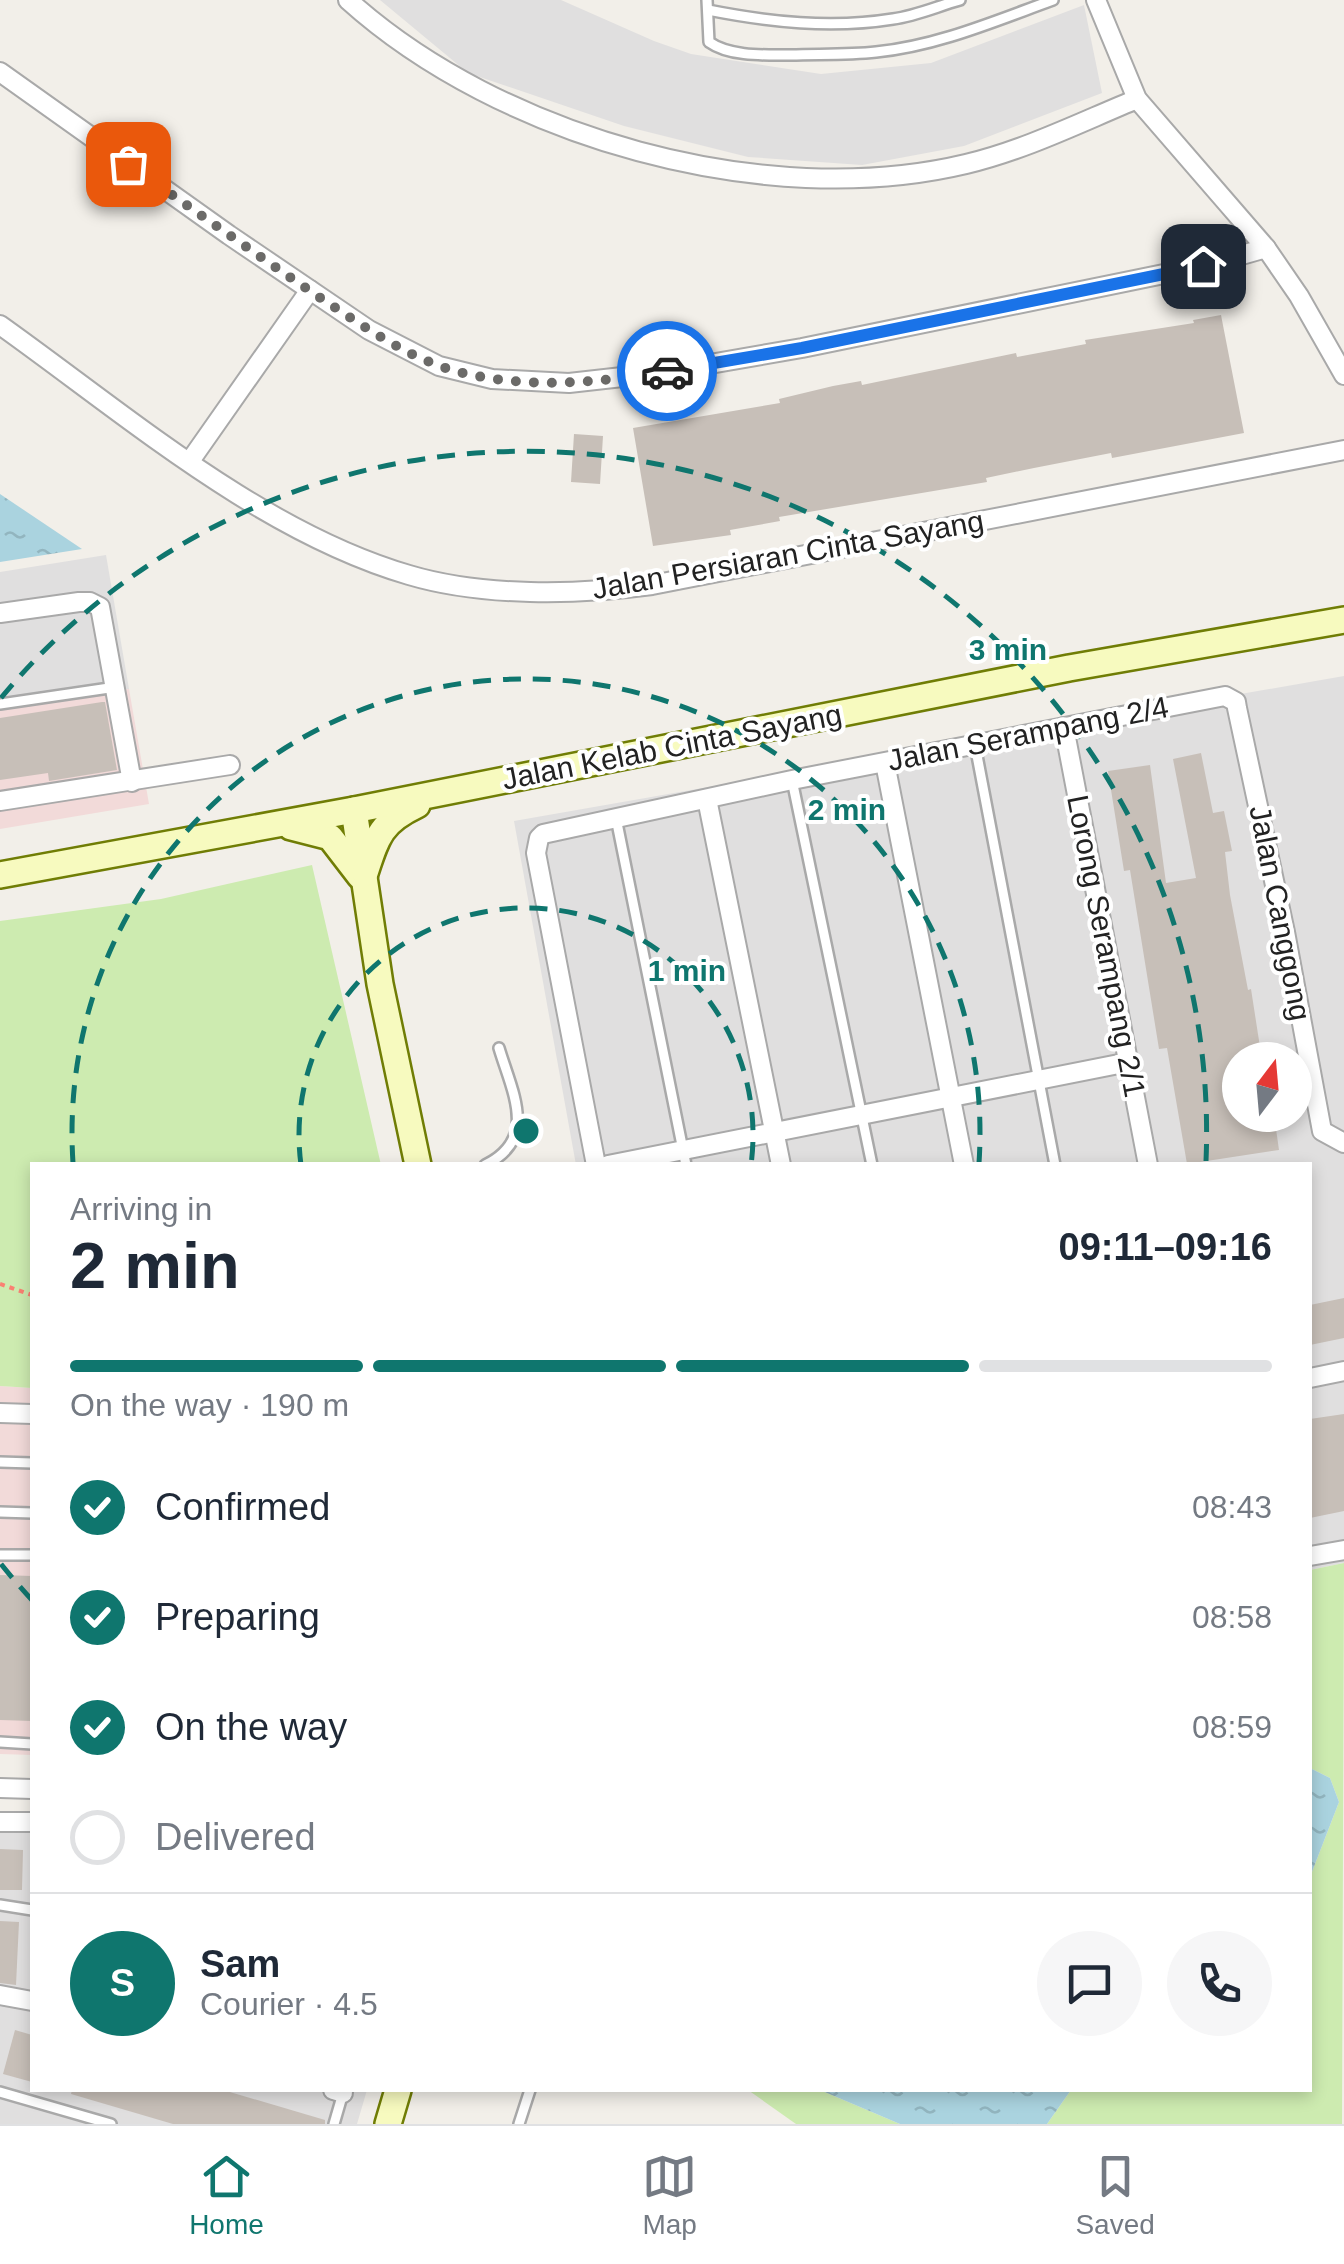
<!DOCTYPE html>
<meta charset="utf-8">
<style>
body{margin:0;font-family:Helvetica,sans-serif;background:#f6f6f7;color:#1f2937;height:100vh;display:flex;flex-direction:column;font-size:38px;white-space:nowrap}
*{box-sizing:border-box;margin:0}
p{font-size:32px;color:#747a83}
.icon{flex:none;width:55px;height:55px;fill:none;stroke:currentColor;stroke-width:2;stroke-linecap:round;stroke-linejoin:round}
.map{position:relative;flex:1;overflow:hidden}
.drawer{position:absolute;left:30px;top:1162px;width:1282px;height:930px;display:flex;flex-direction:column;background:#fff;border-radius:0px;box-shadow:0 5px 15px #0003}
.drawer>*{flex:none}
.needle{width:65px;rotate:16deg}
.controls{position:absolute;left:1222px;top:1042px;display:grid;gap:20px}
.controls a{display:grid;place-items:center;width:90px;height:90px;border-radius:50%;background:#fff;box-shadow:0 5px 15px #0003;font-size:50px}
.pin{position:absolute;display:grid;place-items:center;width:85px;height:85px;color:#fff;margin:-42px;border-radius:20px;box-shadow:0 5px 15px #0006}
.courier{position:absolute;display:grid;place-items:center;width:100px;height:100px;margin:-50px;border:8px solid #1a73e8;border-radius:50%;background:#fff;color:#222;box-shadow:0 2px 12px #0007}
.overview em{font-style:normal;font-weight:700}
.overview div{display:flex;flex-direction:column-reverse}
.overview{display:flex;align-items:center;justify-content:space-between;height:170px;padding:0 40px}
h1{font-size:65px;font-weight:700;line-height:75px}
.bar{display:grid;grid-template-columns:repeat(4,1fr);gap:15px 10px;align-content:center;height:120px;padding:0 40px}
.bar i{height:12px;border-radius:8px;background:#e0e1e3}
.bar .active{background:#0f766e}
.bar p{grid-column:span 4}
.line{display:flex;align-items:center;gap:25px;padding:0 40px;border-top:2px solid #e0e1e3}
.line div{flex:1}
.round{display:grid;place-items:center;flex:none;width:105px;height:105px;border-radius:52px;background:#f6f6f7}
ol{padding:0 40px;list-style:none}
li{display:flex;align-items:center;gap:30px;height:110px}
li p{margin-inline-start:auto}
li .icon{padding:10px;border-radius:50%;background:#0f766e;color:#fff;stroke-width:4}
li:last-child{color:#747a83}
li i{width:55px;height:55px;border:5px solid #e0e1e3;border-radius:50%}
.menu{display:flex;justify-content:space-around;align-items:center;height:140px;border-top:2px solid #e0e1e3;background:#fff;font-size:28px;color:#747a83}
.menu a{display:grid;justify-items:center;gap:5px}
.menu .active{color:#0f766e}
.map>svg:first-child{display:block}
.residential{fill:#e0dfdf;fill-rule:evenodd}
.commercial{fill:#f2dad9}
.grass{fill:#cdebb0}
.water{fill:url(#water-ripples)}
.building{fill:#c7bfb8}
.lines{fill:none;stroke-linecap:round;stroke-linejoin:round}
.lane-casing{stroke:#a9a9a9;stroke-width:14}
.street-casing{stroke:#a9a9a9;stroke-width:22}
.secondary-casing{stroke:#707d05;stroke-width:30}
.path{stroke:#fa8072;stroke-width:4;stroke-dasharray:5 5;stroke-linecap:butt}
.lane{stroke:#fff;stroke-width:9}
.street{stroke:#fff;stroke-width:18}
.secondary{stroke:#f7fabf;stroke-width:25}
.done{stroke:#6b6a68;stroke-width:10;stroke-dasharray:0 18}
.route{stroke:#1a73e8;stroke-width:12}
.ring{fill:none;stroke:#0f766e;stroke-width:5;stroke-dasharray:18 12}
.labels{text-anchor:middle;stroke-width:8;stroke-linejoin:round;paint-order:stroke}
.street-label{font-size:30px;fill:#222;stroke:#fff}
.centre{fill:#0f766e;stroke:#fff;stroke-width:5}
.ring-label{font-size:30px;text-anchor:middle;font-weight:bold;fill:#0f766e;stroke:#fff;stroke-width:8;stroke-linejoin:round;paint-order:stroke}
</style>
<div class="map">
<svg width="1344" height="2124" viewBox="0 0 1344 2124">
<defs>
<pattern id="water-ripples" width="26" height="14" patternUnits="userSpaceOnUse" patternTransform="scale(2.5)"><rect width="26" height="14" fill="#aad3df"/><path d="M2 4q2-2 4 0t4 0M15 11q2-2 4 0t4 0" fill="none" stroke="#92b5bf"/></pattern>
</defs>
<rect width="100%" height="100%" fill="#f2efe9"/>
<g class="residential">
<path d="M380,0H561L654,41L691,54L821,74L931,63L1084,5L1102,93L964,146L862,165L748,157L624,126L468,73Z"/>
<path d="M106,555L129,689L0,708V572Z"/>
<path d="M1344,676V1563L1310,1570V1165H576L514,821ZM1240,1060H1295V1115H1240Z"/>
<path d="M0,1814L32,1815V2090H367L357,2124H0Z"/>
</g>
<g class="commercial">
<path d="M129,689L149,804L0,829V708Z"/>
<path d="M0,1386L32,1388V1755L0,1754Z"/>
</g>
<g class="grass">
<path d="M312,865L381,1165H32V1388L0,1386V921L161,899Z"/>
<path d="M1344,1563L1342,2124H1047L1071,2090H1310V1877L1339,1802L1330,1778L1310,1768V1570Z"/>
<path d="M748,2090H820L900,2124H796Z"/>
</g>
<g class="water">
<path d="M0,494L82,549L0,562Z"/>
<path d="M1310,1768L1330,1778L1339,1802L1310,1877Z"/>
<path d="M820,2090H1071L1047,2124H900Z"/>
</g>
<g class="building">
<path d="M1221,315L1244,433L1112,458L1111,453L1034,468L986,478L987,482L779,517L780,521L730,530L731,535L653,546L633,428L780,403L779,399L833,386L861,381L862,385L1016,353L1017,357L1086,344L1085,340L1194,323L1193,320Z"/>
<path d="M574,434L603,436L600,484L571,482Z"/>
<path d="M102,702H105L117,770L49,781L48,773L0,780V718Z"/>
<path d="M1201,753L1213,813L1224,811L1232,851L1225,852L1230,895L1248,990L1251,989L1262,1060H1240V1115H1274L1279,1150L1187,1164L1167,1048L1159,1049L1130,870L1124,871L1108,771L1150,765L1166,883L1196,878L1173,759Z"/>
<path d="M1344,1298V1338L1310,1345V1305Z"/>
<path d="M1344,1414V1511L1310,1518V1419Z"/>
<path d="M0,1575L32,1576V1721L0,1720Z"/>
<path d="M0,1849L23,1850L22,1890H0Z"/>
<path d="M0,1921L19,1922L16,1985L0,1983Z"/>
<path d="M15,2030L32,2035V2082L3,2074Z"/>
<path d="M72,2090H223L325,2120V2124H173L71,2094Z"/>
</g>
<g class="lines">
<g class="lane-casing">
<g id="lane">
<path d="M707,0L709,42C730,57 766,55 791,55C819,54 848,55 876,52C937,46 995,21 1053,0"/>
<path d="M708,10C769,22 831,29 893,19C916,16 938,6 960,0"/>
<path d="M0,704L116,687"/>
<path d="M975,745L1055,1165"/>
<path d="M792,780L872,1165"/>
<path d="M616,818L686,1165"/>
<path d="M485,1165C539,1139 512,1092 499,1048"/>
<path d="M0,1462L32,1463"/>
<path d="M0,1512L32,1513"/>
<path d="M0,1555H32"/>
<path d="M0,1742L32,1744"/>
<path d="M0,1905L32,1910"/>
<path d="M0,2092L111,2124"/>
<path d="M334,2124L343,2093"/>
<path d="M519,2124L530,2090"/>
</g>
</g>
<g class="street-casing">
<g id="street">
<path d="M348,0C500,137 765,212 966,164C1025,150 1081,122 1137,99"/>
<path d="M1096,0L1137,99L1266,248L1299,296L1344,375"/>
<path d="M0,72L229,235L369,330L439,366L492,379L569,383L658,373L802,348L1203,266L1266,248"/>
<path d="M0,325C125,414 261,532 409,575C483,597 577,595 652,585L1344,450"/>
<path d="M190,461L310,290"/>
<path d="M0,613L79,602H90L100,607L132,782"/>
<path d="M1064,727L1148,1165"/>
<path d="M885,763L964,1165"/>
<path d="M707,799L781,1165"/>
<path d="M0,801L230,765"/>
<path d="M596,1165L536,853L539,838L543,834L792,780L1225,696L1236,702L1237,708L1285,932L1322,1131L1344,1143"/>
<path d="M608,1165L1129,1062"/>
<path d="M1310,1378L1344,1371"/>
<path d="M0,1413L32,1414"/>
<path d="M1310,1556L1344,1550"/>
<path d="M0,1788L32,1789"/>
<path d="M0,1822H32"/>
<path d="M0,1995L32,2001"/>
<path d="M333,2090L343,2093"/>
</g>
</g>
<g class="secondary-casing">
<g id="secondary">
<path d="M354,810L380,984L418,1165"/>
<path d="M291,827L330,837L360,876"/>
<path d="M365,873C377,836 381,822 417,805"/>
<path d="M0,875L354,810L1069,668L1344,620"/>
<path d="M388,2124L398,2090"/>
</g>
</g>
<path class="path" d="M0,1284L32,1295"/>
<use href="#lane" class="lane"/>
<use href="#street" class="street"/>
<use href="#secondary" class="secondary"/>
</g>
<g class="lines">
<path class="done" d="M128,164C191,208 253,252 316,295C362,325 409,360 463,373C530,389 600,383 667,371"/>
<path class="route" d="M667,371L802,348L1203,266"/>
</g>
<g class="ring">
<path d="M301 1165A227 227 0 1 1 751 1165"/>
<path d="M73 1163A454 454 0 1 1 979 1163"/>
<path d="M32 1600A681 681 0 0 1 1 1564M1 698A681 681 0 0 1 1206 1161"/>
</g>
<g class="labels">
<g class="street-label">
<text transform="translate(788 555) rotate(-10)" y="10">Jalan Persiaran Cinta Sayang</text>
<text transform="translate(1028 734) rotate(-11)" y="10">Jalan Serampang 2/4</text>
<text transform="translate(672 747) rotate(-11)" y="10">Jalan Kelab Cinta Sayang</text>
<text transform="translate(1280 913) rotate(79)" y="10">Jalan Canggong</text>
<text transform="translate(1106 946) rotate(79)" y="10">Lorong Serampang 2/1</text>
</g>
</g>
<circle cx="526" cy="1131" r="15" class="centre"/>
<g class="ring-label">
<text x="1008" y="660">3 min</text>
<text x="847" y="820">2 min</text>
<text x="687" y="981">1 min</text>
</g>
</svg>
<div class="controls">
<a><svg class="needle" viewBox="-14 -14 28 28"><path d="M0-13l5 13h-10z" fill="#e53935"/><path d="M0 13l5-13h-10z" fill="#747a83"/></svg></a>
</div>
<div class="pin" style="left:128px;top:164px;background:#ea580c"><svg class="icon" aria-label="bag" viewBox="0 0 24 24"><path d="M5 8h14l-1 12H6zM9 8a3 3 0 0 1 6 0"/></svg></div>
<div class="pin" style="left:1203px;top:266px;background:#1f2937"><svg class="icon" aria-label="home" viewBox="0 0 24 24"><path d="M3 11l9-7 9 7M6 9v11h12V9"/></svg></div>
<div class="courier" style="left:667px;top:371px"><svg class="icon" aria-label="car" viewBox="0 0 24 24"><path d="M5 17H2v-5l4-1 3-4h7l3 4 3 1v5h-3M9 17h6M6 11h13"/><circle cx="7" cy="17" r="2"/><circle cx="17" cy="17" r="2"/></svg></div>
<section class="drawer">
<div class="overview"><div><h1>2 min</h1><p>Arriving in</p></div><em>09:11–09:16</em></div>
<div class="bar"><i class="active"></i><i class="active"></i><i class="active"></i><i></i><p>On the way · 190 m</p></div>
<ol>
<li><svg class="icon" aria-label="check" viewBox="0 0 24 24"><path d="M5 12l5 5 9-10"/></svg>Confirmed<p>08:43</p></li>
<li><svg class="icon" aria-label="check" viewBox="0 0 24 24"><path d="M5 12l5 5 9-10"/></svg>Preparing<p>08:58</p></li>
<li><svg class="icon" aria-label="check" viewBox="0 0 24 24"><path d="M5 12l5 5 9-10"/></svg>On the way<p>08:59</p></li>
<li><i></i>Delivered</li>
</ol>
<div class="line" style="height:180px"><b class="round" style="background:#0f766e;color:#fff">S</b><div><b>Sam</b><p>Courier · 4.5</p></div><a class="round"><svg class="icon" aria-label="chat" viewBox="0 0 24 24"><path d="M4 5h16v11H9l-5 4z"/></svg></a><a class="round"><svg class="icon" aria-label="phone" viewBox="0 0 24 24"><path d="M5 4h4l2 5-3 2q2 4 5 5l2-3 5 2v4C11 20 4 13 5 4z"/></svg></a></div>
</section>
</div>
<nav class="menu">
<a class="active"><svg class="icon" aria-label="home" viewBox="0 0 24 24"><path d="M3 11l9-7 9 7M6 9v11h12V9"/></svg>Home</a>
<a><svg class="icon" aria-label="map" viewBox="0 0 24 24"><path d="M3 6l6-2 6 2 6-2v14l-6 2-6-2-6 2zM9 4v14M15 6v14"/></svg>Map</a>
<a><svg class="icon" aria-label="saved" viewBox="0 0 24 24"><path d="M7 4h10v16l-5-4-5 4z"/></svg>Saved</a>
</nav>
